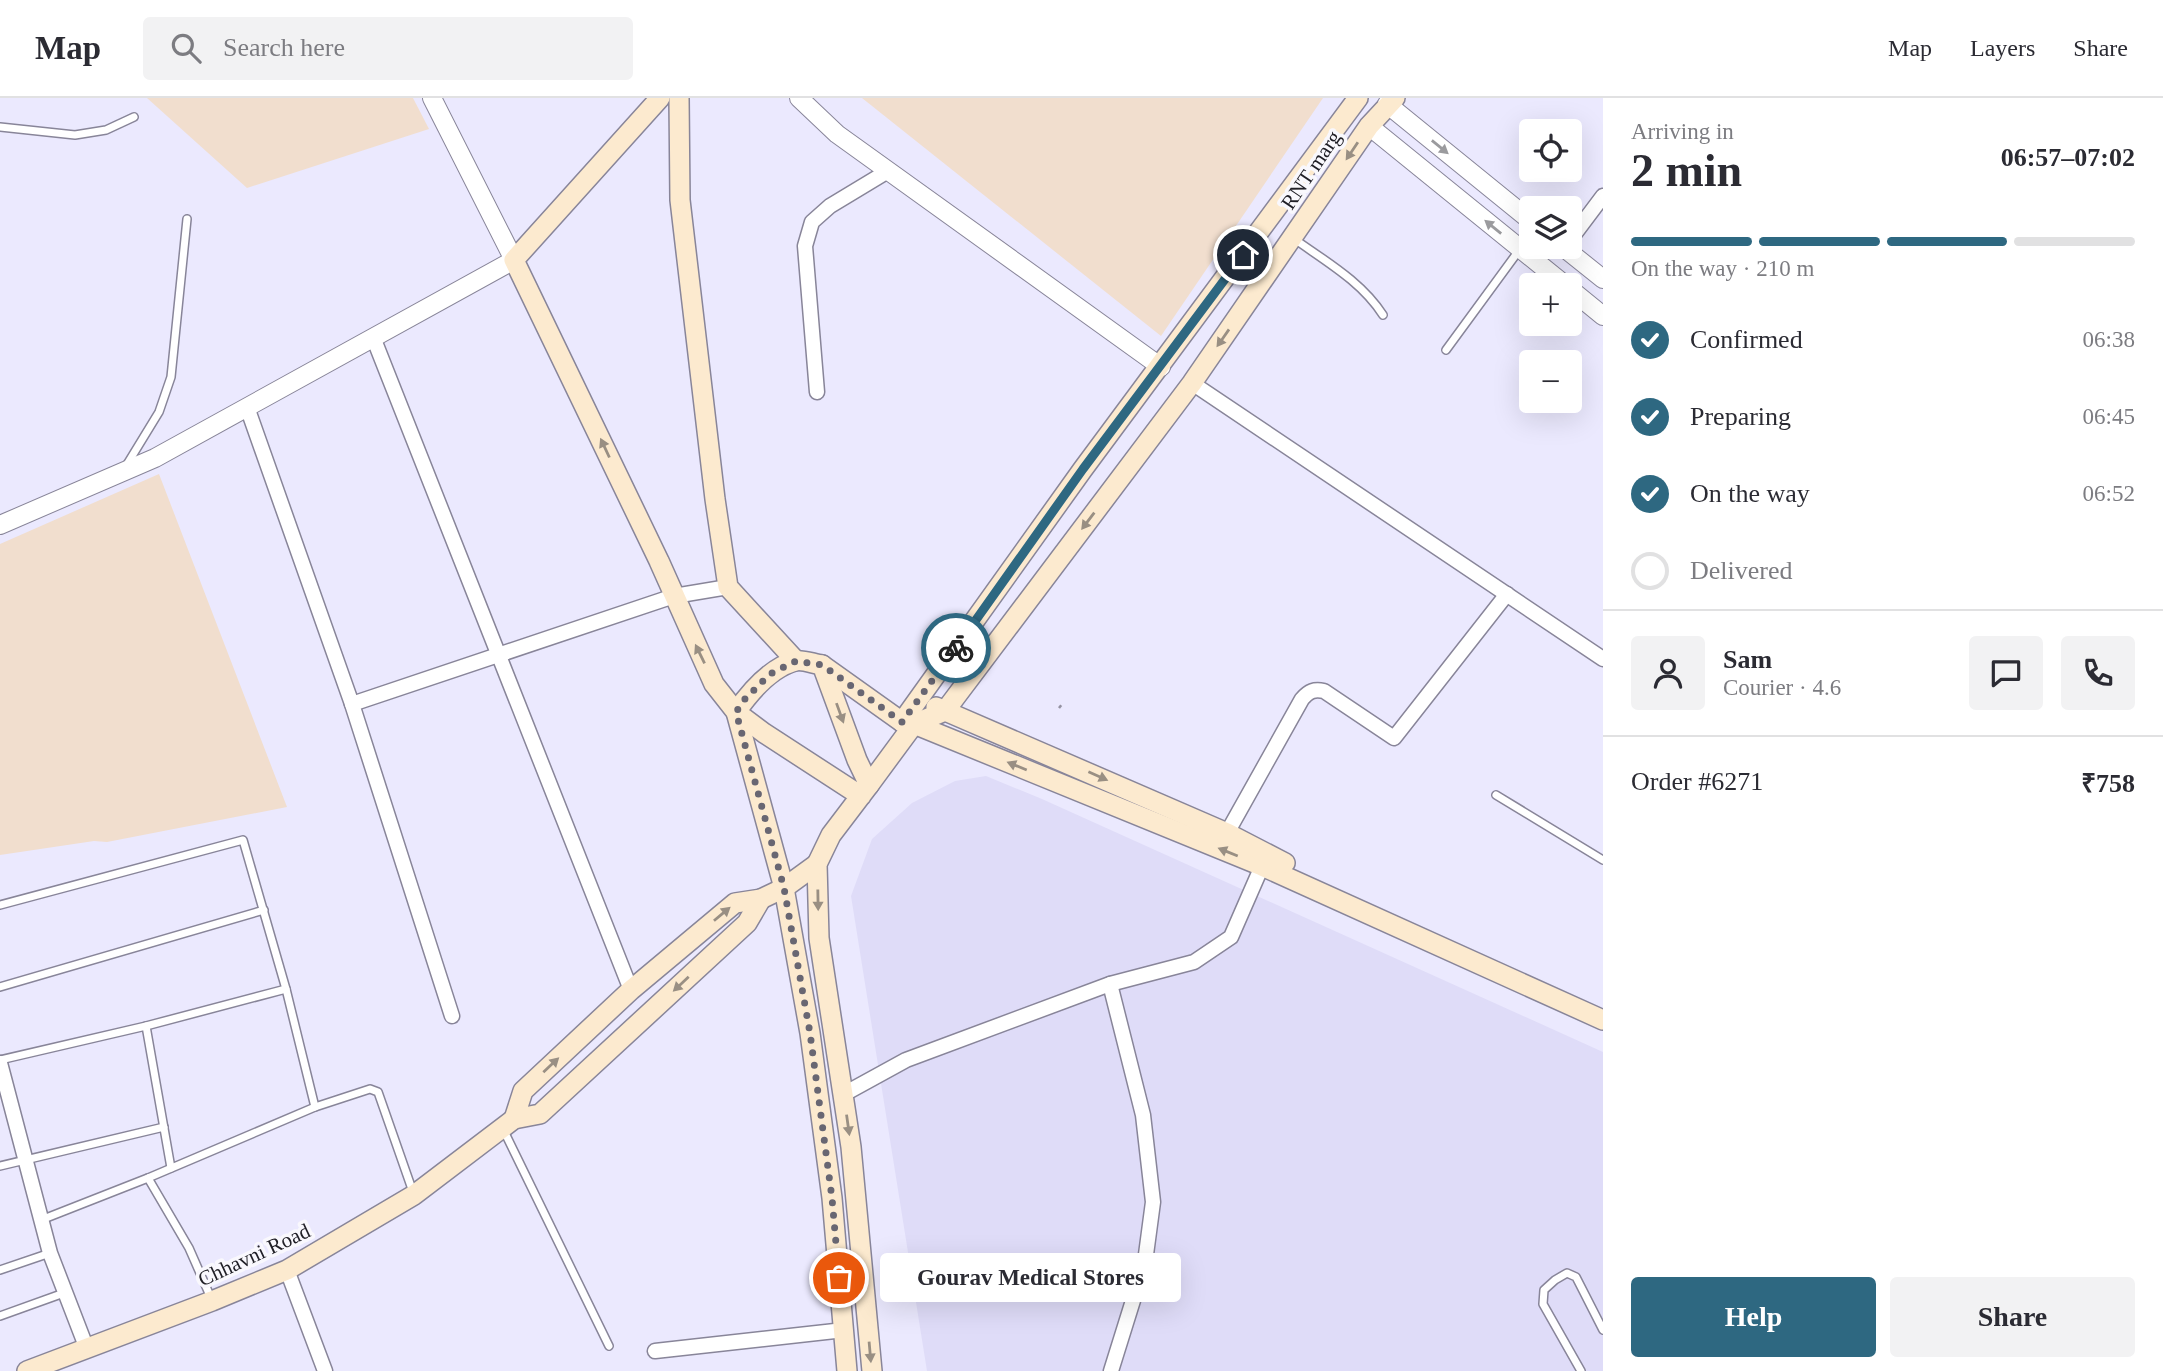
<!DOCTYPE html>
<meta charset="utf-8">
<style>
body{margin:0;font-family:Georgia,serif;background:#f2f2f3;color:#2b2b33;height:100vh;display:flex;flex-direction:column;font-size:26px;white-space:nowrap}
*{box-sizing:border-box;margin:0}
p{font-size:23px;color:#7c7c81}
.icon{flex:none;width:38px;height:38px;fill:none;stroke:currentColor;stroke-width:2;stroke-linecap:round;stroke-linejoin:round}
.map{position:relative;flex:1;overflow:hidden}
.sheet{display:flex;flex-direction:column;background:#fff;width:560px}
.sheet>*{flex:none}
.buttons{position:absolute;left:1519px;top:21px;display:grid;gap:14px}
.buttons a{display:grid;place-items:center;width:63px;height:63px;border-radius:7px;background:#fff;box-shadow:0 7px 28px #0002;font-size:35px}
.pin{position:absolute;display:grid;place-items:center;width:60px;height:60px;color:#fff;margin:-30px;border:4px solid #fff;border-radius:50%;box-shadow:0 2px 7px #0007}
.courier{position:absolute;display:grid;place-items:center;width:70px;height:70px;margin:-35px;border:5px solid #2e6881;border-radius:50%;background:#fff;color:#222;box-shadow:0 2px 9px #0007}
.bubble{position:absolute;height:49px;border-radius:7px;background:#fff;box-shadow:0 7px 28px #0002;font-size:23px;font-weight:800;line-height:49px;text-align:center}
.headline em{font-style:normal;font-weight:800}
.headline div{display:flex;flex-direction:column-reverse}
.headline{display:flex;align-items:center;justify-content:space-between;height:119px;padding:0 28px}
h1{font-size:46px;font-weight:800;line-height:52px}
.bar{display:grid;grid-template-columns:repeat(4,1fr);gap:10px 7px;align-content:center;height:84px;padding:0 28px}
.bar i{height:9px;border-radius:5px;background:#e1e1e2}
.bar .current{background:#2e6881}
.bar p{grid-column:span 4}
.line{display:flex;align-items:center;gap:18px;padding:0 28px;border-top:2px solid #e1e1e2}
.line div{flex:1}
.round{display:grid;place-items:center;flex:none;width:74px;height:74px;border-radius:7px;background:#f2f2f3}
ol{padding:0 28px;list-style:none}
li{display:flex;align-items:center;gap:21px;height:77px}
li p{margin-inline-start:auto}
li .icon{padding:7px;border-radius:50%;background:#2e6881;color:#fff;stroke-width:4}
li:last-child{color:#7c7c81}
li i{width:38px;height:38px;border:4px solid #e1e1e2;border-radius:50%}
.cta{display:flex;gap:14px;margin-top:auto;padding:14px 28px}
.cta a{flex:1;height:80px;border-radius:7px;background:#2e6881;color:#fff;font-size:28px;font-weight:800;line-height:80px;text-align:center}
.cta a+a{background:#f2f2f3;color:#2b2b33}
header{display:flex;align-items:center;gap:42px;box-sizing:border-box;height:98px;padding:0 35px;background:#fff;border-bottom:2px solid #e1e1e2}
header strong{font-size:33px}
nav{display:flex;gap:38px;margin-inline-start:auto;font-size:24px}
.search{width:490px;height:63px;background:#f2f2f3;display:flex;align-items:center;gap:18px;box-sizing:border-box;padding:0 24px;border-radius:7px;color:#7c7c81;font-size:26px}
main{display:flex;flex:1;min-height:0}
.map>svg:first-child{display:block}
.built{fill:#dfdcf8}
.education{fill:#f1dece}
.lines{fill:none;stroke-linecap:round;stroke-linejoin:round}
.service-casing{stroke:#888599;stroke-width:10}
.minor-casing{stroke:#888599;stroke-width:17}
.tertiary-casing{stroke:#888599;stroke-width:20}
.secondary-casing{stroke:#888599;stroke-width:22}
.path{stroke:#9492a1;stroke-width:2.5;stroke-dasharray:3.5 5;stroke-linecap:butt}
.service{stroke:#fff;stroke-width:7}
.minor{stroke:#fff;stroke-width:14}
.tertiary{stroke:#fff;stroke-width:18}
.secondary{stroke:#fceacf;stroke-width:19}
.oneway{fill:#9b9b9e}
.oneway2{fill:#998f83}
.done{stroke:#686672;stroke-width:7;stroke-dasharray:0 12.6}
.route{stroke:#2e6881;stroke-width:9}
.labels{text-anchor:middle;stroke-width:7;stroke-linejoin:round;paint-order:stroke}
.street-label{font-size:21px;fill:#212027;stroke:#f9f8fd}
</style>
<header>
<strong>Map</strong>
<div class="search"><svg class="icon" aria-label="search" viewBox="0 0 24 24"><circle cx="10" cy="10" r="6"/><path d="M15 15l6 6"/></svg>Search here</div>
<nav><a>Map</a><a>Layers</a><a>Share</a></nav>
</header>
<main>
<div class="map">
<svg width="1603" height="1273" viewBox="0 0 1603 1273">
<rect width="100%" height="100%" fill="#ebe9fe"/>
<path class="built" d="M986,678L1042,701L1603,954V1273H927L851,798L872,741L912,705L955,683Z"/>
<g class="education">
<path d="M147,0H413L429,31L247,90Z"/>
<path d="M862,0H1323L1161,238Z"/>
<path d="M159,376L287,709L107,744L94,743L0,757V446Z"/>
</g>
<g class="lines">
<g class="service-casing">
<g id="service">
<path d="M0,29L75,37L106,32L134,19"/>
<path d="M1293,140C1325,163 1361,183 1383,217"/>
<path d="M1446,252L1520,151"/>
<path d="M126,368L159,314L171,279L187,121"/>
<path d="M1496,697L1603,762"/>
<path d="M0,807L243,742L286,891L315,1009"/>
<path d="M0,889L264,812"/>
<path d="M146,928L171,1070"/>
<path d="M0,962L146,928L286,891"/>
<path d="M503,1031L609,1248"/>
<path d="M0,1068L164,1029"/>
<path d="M148,1080L189,1150L211,1200"/>
<path d="M41,1122L148,1080L315,1009L370,991L378,994L413,1094"/>
<path d="M0,1172L50,1155"/>
<path d="M0,1218L64,1195"/>
<path d="M1581,1273L1543,1206L1544,1192L1555,1182L1567,1175L1576,1179L1603,1232"/>
</g>
</g>
<g class="minor-casing">
<g id="minor">
<path d="M1570,142L1603,98"/>
<path d="M373,239L631,892"/>
<path d="M1192,285L1603,561"/>
<path d="M817,294L805,148L812,124L830,108L888,73"/>
<path d="M247,309L352,606L452,918"/>
<path d="M352,606L674,498L728,489"/>
<path d="M1227,735L1302,601C1309,593 1314,591 1324,593L1394,640L1507,496"/>
<path d="M1110,886L1143,1017L1153,1104L1145,1164L1111,1273"/>
<path d="M0,965L50,1155L87,1251"/>
<path d="M844,996L906,962L1110,886L1194,864L1231,839L1262,768"/>
<path d="M287,1172L325,1273"/>
<path d="M655,1253L844,1232"/>
</g>
</g>
<g class="tertiary-casing">
<g id="tertiary">
<path d="M799,0L837,36L1161,269"/>
<path d="M1387,6L1531,123"/>
<path d="M1369,28L1565,187"/>
<path d="M1563,149L1603,181"/>
<path d="M1570,191L1603,218"/>
<path d="M0,427L155,360L514,162L432,0"/>
</g>
</g>
<g class="secondary-casing">
<g id="secondary">
<path d="M660,0L514,162L659,463L714,586L736,614L784,790L810,935L832,1100L847,1273"/>
<path d="M679,0L680,102L715,401L728,489L796,563"/>
<path d="M822,567L902,624L914,626L1262,768L1603,922"/>
<path d="M936,609L1227,735L1285,765"/>
<path d="M902,624L1083,371L1358,0"/>
<path d="M869,687L914,626L945,613L1192,285L1369,28L1395,0"/>
<path d="M861,698L764,635L736,614C750,594 770,570 795,563C802,561 814,566 822,567L857,662L869,687L831,737L817,766L819,840L851,1049L872,1273"/>
<path d="M514,1021L523,993L631,892L735,805L761,801L784,790L817,766"/>
<path d="M27,1273L212,1203L287,1172L414,1097L514,1021L540,1016L747,825L761,801"/>
</g>
</g>
<path class="path" d="M1059,610L1063,605"/>
<use href="#service" class="service"/>
<use href="#minor" class="minor"/>
<use href="#tertiary" class="tertiary"/>
<use href="#secondary" class="secondary"/>
</g>
<defs><path id="oneway-solid" d="M-6-.8H1V-3.2L6.5 0L1 3.2V.8H-6Z" transform="scale(1.75)"/></defs>
<g class="oneway">
<use href="#oneway-solid" transform="translate(1440 49) rotate(39)"/>
<use href="#oneway-solid" transform="translate(1493 129) rotate(-141)"/>
</g>
<g class="oneway2">
<use href="#oneway-solid" transform="translate(1352 53) rotate(124)"/>
<use href="#oneway-solid" transform="translate(1223 240) rotate(125)"/>
<use href="#oneway-solid" transform="translate(605 350) rotate(-115)"/>
<use href="#oneway-solid" transform="translate(1088 423) rotate(127)"/>
<use href="#oneway-solid" transform="translate(700 556) rotate(-116)"/>
<use href="#oneway-solid" transform="translate(840 615) rotate(70)"/>
<use href="#oneway-solid" transform="translate(1017 668) rotate(-158)"/>
<use href="#oneway-solid" transform="translate(1098 678) rotate(24)"/>
<use href="#oneway-solid" transform="translate(1228 754) rotate(-158)"/>
<use href="#oneway-solid" transform="translate(818 802) rotate(89)"/>
<use href="#oneway-solid" transform="translate(722 816) rotate(-40)"/>
<use href="#oneway-solid" transform="translate(681 886) rotate(137)"/>
<use href="#oneway-solid" transform="translate(551 967) rotate(-43)"/>
<use href="#oneway-solid" transform="translate(848 1027) rotate(82)"/>
<use href="#oneway-solid" transform="translate(870 1254) rotate(85)"/>
</g>
<g class="lines">
<path class="done" d="M839,1180L832,1100L810,935L784,790L736,614L745,601L770,576L796,563L822,567L902,624L956,550"/>
<path class="route" d="M956,550L1083,371L1243,157"/>
</g>
<g class="labels">
<g class="street-label">
<text transform="translate(1311 72) rotate(-56)" y="7">RNT marg</text>
<text transform="translate(254 1157) rotate(-25)" y="7">Chhavni Road</text>
</g>
</g>
</svg>
<div class="buttons">
<a><svg class="icon" aria-label="locate" viewBox="0 0 24 24"><circle cx="12" cy="12" r="6"/><path d="M12 2v4M12 18v4M2 12h4M18 12h4"/></svg></a>
<a><svg class="icon" aria-label="layers" viewBox="0 0 24 24"><path d="M12 4l9 5-9 5-9-5zM3 14l9 5 9-5"/></svg></a>
<a>+</a>
<a>−</a>
</div>
<div class="pin" style="left:839px;top:1180px;background:#ea580c"><svg class="icon" aria-label="bag" viewBox="0 0 24 24"><path d="M5 8h14l-1 12H6zM9 8a3 3 0 0 1 6 0"/></svg></div>
<div class="pin" style="left:1243px;top:157px;background:#1f2937"><svg class="icon" aria-label="home" viewBox="0 0 24 24"><path d="M3 11l9-7 9 7M6 9v11h12V9"/></svg></div>
<div class="courier" style="left:956px;top:550px"><svg class="icon" aria-label="bike" viewBox="0 0 24 24"><circle cx="6" cy="16" r="4"/><circle cx="18" cy="16" r="4"/><path d="M6 16l4-8h5l3 8M10 8l3 8H6M13 5h3"/></svg></div>
<div class="bubble" style="left:880px;top:1155px;width:301px">Gourav Medical Stores</div>
</div>
<section class="sheet">
<div class="headline"><div><h1>2 min</h1><p>Arriving in</p></div><em>06:57–07:02</em></div>
<div class="bar"><i class="current"></i><i class="current"></i><i class="current"></i><i></i><p>On the way · 210 m</p></div>
<ol>
<li><svg class="icon" aria-label="check" viewBox="0 0 24 24"><path d="M5 12l5 5 9-10"/></svg>Confirmed<p>06:38</p></li>
<li><svg class="icon" aria-label="check" viewBox="0 0 24 24"><path d="M5 12l5 5 9-10"/></svg>Preparing<p>06:45</p></li>
<li><svg class="icon" aria-label="check" viewBox="0 0 24 24"><path d="M5 12l5 5 9-10"/></svg>On the way<p>06:52</p></li>
<li><i></i>Delivered</li>
</ol>
<div class="line" style="height:126px"><a class="round"><svg class="icon" aria-label="person" viewBox="0 0 24 24"><circle cx="12" cy="8" r="4"/><path d="M4 21q1-7 8-7t8 7"/></svg></a><div><b>Sam</b><p>Courier · 4.6</p></div><a class="round"><svg class="icon" aria-label="chat" viewBox="0 0 24 24"><path d="M4 5h16v11H9l-5 4z"/></svg></a><a class="round"><svg class="icon" aria-label="phone" viewBox="0 0 24 24"><path d="M5 4h4l2 5-3 2q2 4 5 5l2-3 5 2v4C11 20 4 13 5 4z"/></svg></a></div>
<div class="line" style="height:91px"><div>Order #6271</div><b>₹758</b></div>
<div class="cta"><a>Help</a><a>Share</a></div>
</section>
</main>
